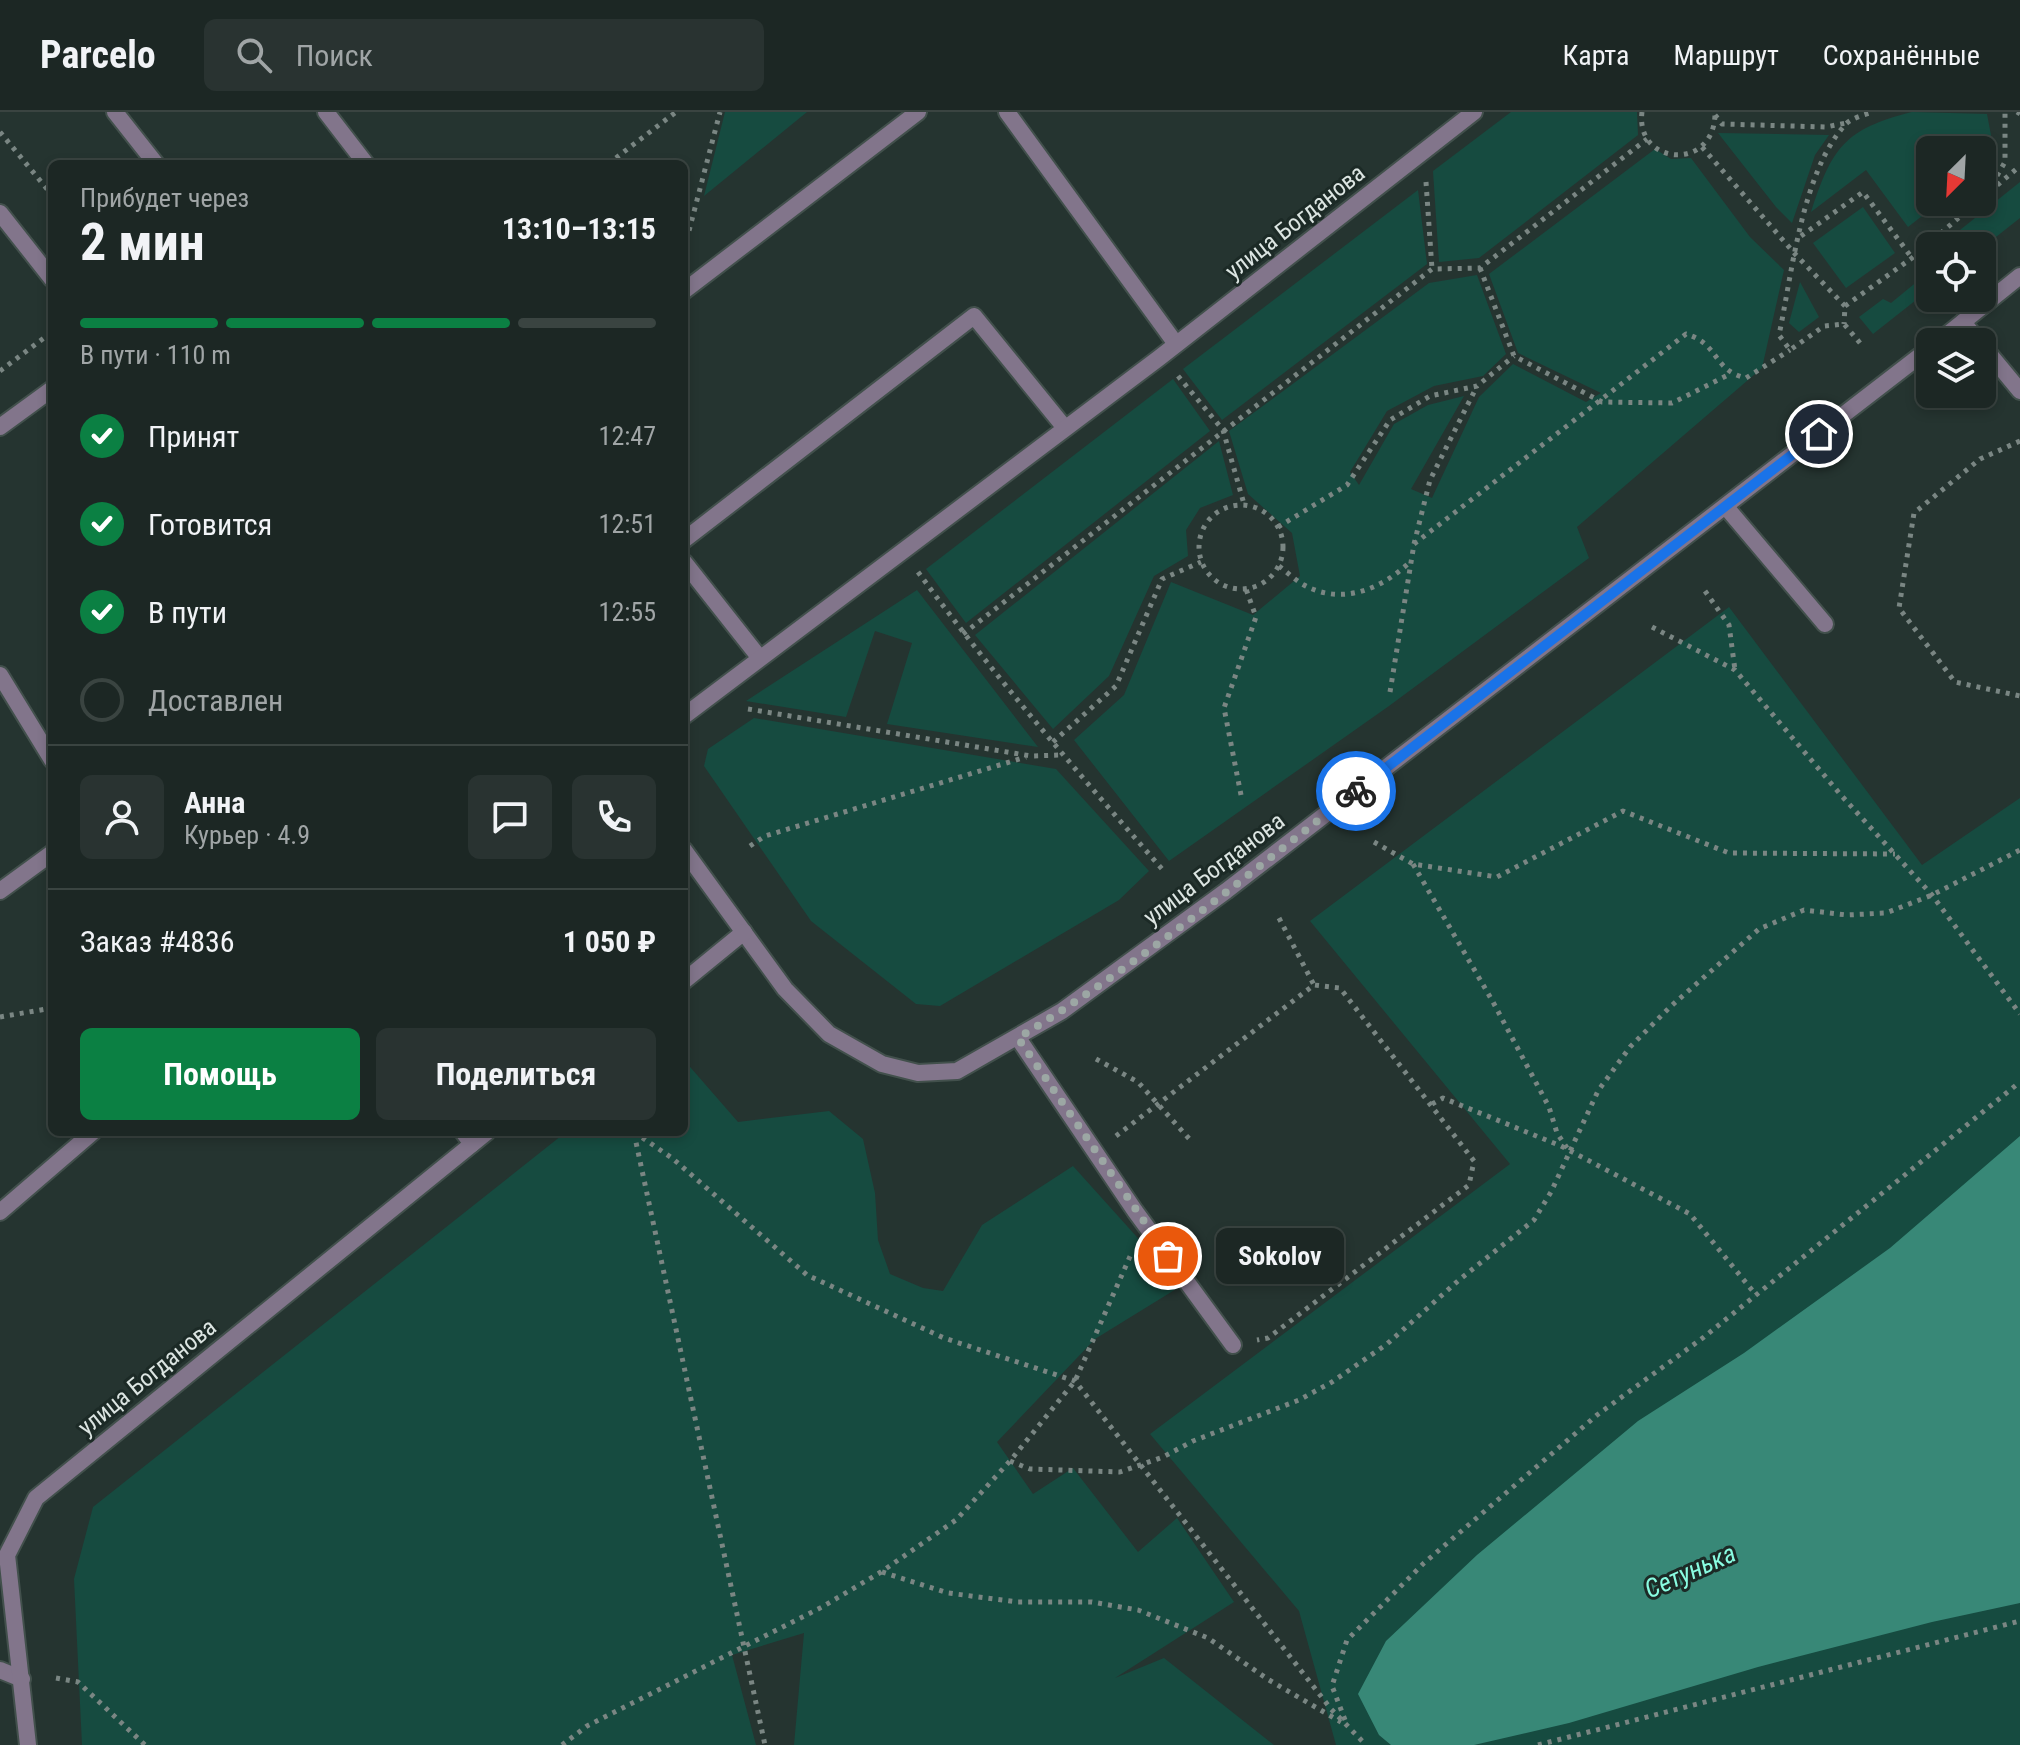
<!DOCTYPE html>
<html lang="ru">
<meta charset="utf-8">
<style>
body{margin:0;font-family:"Roboto Condensed",sans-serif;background:#293331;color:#f1f3f6;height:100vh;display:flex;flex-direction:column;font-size:30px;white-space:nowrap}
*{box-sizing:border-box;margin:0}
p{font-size:26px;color:#a0a5a6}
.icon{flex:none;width:44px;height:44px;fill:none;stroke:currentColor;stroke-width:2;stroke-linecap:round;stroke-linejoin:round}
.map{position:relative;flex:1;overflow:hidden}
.sheet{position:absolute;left:48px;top:48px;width:640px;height:976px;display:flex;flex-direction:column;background:#1c2724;border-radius:12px;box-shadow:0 4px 12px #0003,0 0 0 2px #3a4441}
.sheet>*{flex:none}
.needle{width:52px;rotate:204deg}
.tools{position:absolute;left:1916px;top:24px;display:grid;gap:16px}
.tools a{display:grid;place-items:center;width:80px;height:80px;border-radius:12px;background:#1c2724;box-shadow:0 4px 12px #0003,0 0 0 2px #3a4441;font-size:40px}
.pin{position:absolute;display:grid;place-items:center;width:68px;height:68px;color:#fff;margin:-34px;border:4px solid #fff;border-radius:50%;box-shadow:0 2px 8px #0007}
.courier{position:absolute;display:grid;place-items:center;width:80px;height:80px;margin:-40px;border:6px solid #1a73e8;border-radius:50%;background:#fff;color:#222;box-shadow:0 2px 10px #0007}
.bubble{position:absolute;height:56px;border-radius:12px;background:#1c2724;box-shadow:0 4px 12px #0003,0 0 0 2px #3a4441;font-size:26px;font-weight:700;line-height:56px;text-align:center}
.summary em{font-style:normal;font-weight:700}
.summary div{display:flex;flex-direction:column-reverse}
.summary{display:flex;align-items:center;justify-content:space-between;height:136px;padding:0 32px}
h1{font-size:52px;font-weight:700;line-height:60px}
.bar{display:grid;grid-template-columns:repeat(4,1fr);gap:12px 8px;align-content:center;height:96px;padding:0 32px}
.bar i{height:10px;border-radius:6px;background:#3a4441}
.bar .active{background:#0b8043}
.bar p{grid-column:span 4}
.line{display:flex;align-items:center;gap:20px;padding:0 32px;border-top:2px solid #3a4441}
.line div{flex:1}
.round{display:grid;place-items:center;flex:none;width:84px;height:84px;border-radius:12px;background:#293331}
ol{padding:0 32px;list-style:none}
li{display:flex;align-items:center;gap:24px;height:88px}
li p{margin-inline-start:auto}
li .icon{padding:8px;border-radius:50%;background:#0b8043;color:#fff;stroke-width:4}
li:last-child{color:#a0a5a6}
li i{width:44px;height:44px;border:4px solid #3a4441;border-radius:50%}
.button{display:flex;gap:16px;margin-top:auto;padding:16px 32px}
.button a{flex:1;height:92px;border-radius:12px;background:#0b8043;color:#fff;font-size:32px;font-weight:700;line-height:92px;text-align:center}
.button a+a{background:#293331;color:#f1f3f6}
header{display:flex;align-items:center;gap:48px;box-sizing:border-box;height:112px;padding:0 40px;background:#1c2724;border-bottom:2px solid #3a4441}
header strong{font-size:38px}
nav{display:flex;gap:44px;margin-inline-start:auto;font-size:28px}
.search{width:560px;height:72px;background:#293331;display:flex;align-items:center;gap:20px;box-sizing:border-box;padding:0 28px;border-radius:12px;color:#a0a5a6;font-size:30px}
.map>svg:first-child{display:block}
.green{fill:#164b40}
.water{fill:#388877}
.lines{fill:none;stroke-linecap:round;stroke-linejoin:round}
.service-casing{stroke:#42504c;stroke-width:20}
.minor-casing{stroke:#42504c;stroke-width:20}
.tertiary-casing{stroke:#42504c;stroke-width:20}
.path{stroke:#7a8683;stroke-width:5;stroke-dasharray:4 6;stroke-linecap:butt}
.service{stroke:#82758b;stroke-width:16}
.minor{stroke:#82758b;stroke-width:16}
.tertiary{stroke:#82758b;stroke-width:16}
.done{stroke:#9ca7a4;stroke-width:8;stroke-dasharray:0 14.4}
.route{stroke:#1a73e8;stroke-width:10}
.labels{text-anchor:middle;stroke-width:6;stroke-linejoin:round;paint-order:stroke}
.street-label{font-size:24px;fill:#dce5e2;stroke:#1c2a26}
.water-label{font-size:26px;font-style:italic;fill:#89fce1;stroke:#1c2a26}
</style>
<header>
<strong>Parcelo</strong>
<div class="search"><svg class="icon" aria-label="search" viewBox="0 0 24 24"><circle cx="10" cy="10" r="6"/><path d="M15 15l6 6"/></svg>Поиск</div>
<nav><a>Карта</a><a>Маршрут</a><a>Сохранённые</a></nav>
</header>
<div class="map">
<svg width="2020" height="1633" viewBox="0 0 2020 1633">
<rect width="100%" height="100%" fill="#253430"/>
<g class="green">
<path d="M725,0H807L704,84Z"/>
<path d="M1511,0H1637L1638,23L1479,146L1439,150L1433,59Z"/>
<path d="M1912,0L1987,2L1991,23L1983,47L1982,38H1930V90H1940L1908,115L1866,58L1811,100C1832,36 1844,17 1912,0Z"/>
<path d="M1718,21L1829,23L1815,43L1792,111L1776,95Z"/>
<path d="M1655,37L1671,47L1691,46L1750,125L1784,158L1762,256L1577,415L1589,446L1389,594L1169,749L1074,628L1124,583L1171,470L1253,503L1300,464L1292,421L1248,382L1229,319L1429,171L1477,163L1506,242L1483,264L1434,274L1387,299L1350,360L1359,373L1394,312L1428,293L1464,284L1411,377L1432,386L1479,285L1513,252L1586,290L1601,281L1518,241L1489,162Z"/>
<path d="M2020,70V106L1982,136L1940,134Z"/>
<path d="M1418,78L1427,152L1222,308L1183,257Z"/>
<path d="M1863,95L1895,141L1846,176L1813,131Z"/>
<path d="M1930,159V177L1873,222L1859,205L1883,187L1891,191Z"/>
<path d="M1800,170L1819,205L1799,220L1789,211Z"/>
<path d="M1173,267L1210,319L966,511L926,457Z"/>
<path d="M1219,329L1233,383L1200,396L1186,418L1188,444L1154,464L1109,564L1053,617L975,523Z"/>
<path d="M917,478L1038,635L887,612L912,531L875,519L846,605L746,589Z"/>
<path d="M1729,495L1922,753L2020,686V1633H1336L1299,1499L1150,1322L1510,1052L1310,809Z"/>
<path d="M754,606L1056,657L1149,759L1119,788L940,894L916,892L811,809L704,654L708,637Z"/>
<path d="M684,948L738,1010L829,999L863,1027L875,1081L878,1128L890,1162L923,1176L943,1179L982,1113L1073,1054L1181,1174L1095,1227L997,1330L1033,1382L1073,1356L1138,1440L1177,1406L1234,1490L1115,1566L1164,1546L1274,1633H794L804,1521L732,1543L756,1633H82L74,1467L93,1395L566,1020H684Z"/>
</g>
<path class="water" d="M2020,1024V1491L1932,1510L1758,1555L1569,1611L1474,1633H1391L1379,1623L1358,1582L1386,1529L1477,1443L1638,1309L1744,1241L1890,1136Z"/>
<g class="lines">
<g class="service-casing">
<g id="service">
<path d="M326,0L366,52"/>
<path d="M1007,0L1176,232"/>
<path d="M0,101L52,167"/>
<path d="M684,179L918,0"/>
<path d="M1963,210L1979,230"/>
<path d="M1982,233L2020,279"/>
<path d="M0,315L52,277"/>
<path d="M1726,395L1825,512"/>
<path d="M684,428L974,204L1065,316"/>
<path d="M684,450L759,545"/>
<path d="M0,563L52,648"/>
<path d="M0,779L52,741"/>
<path d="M1018,926L1135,1099L1233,1233"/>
<path d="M463,1020L472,1032"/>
<path d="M0,1100L93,1020"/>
</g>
</g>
<g class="minor-casing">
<path id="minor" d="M684,604L1159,246L1474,0"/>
</g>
<g class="tertiary-casing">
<g id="tertiary">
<path d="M115,0L156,52"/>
<path d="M1938,230L2020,164"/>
<path d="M684,738L785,877L829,922L882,952L918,961L957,959L1062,899L1226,779L1930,236"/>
<path d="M684,869L744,820"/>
<path d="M0,1558L22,1567"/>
<path d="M28,1633L7,1443L36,1386L487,1020"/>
</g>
</g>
<g class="path">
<path d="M1642,0C1635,53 1713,60 1715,3"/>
<path d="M2017,0L2020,2"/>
<path d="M1715,3L1722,12L1826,15L1846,11"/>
<path d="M0,20L52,83"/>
<path d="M1702,35L1796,143L1845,194L1844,212"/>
<path d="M608,52L676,0"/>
<path d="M1426,70L1432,157"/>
<path d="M1987,81L2005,50V0"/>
<path d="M1982,86L2020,54"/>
<path d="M1801,124L1863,80L1912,146"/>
<path d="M684,138L720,0"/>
<path d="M1480,156L1514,244L1602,290L1672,291L1730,262"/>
<path d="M1845,194L1912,146L1977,90"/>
<path d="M1860,231L1844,212L1824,214L1790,238L1779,223C1792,162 1802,60 1845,13C1851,6 1864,3 1873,0"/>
<path d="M0,259L52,220"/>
<path d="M1178,264L1223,318L1244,392"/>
<path d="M2020,329L1980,347L1914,401L1899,496L1955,570L2020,584"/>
<circle cx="1241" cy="435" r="42"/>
<path d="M1278,415L1347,373L1390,308L1430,284L1477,274L1514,244"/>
<path d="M1414,432L1686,222C1720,232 1712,258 1746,266L1790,238"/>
<path d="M1279,454C1287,460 1295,468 1304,473C1342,494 1382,477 1411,449"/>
<path d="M918,460C994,564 1078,661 1163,758"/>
<path d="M1705,479L1729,513L1735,558"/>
<path d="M1652,515L1735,558L1840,682L1932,783L2020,902"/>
<path d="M963,522L1432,157L1480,156L1647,27"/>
<path d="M1390,580L1414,432L1430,368L1477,274"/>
<path d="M748,597L1031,644L1061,643"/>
<path d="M1053,630L1116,574L1162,467L1201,450"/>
<path d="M1241,683L1224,596L1256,505L1246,477"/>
<path d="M1374,730L1413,752L1497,765L1623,699L1729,741L1895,742"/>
<path d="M750,734L765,724L1026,645"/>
<path d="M1413,752L1493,890L1549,995L1557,1021L1567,1036"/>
<path d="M1279,806L1314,873"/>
<path d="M0,905L52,896"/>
<path d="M1096,947L1138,970L1193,1031"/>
<path d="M1432,992L1443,986L1561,1034L1690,1102L1756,1183"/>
<path d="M634,1020L672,1046L807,1163L944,1226L1075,1269L1331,1597L1366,1633"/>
<path d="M634,1021L765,1633"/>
<path d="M1116,1024L1314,873L1340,876L1474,1049L1469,1073L1268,1226L1257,1228"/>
<path d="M1010,1349L1030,1357L1120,1360L1163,1345L1193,1329L1299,1288L1332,1270L1387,1232L1459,1168L1534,1108L1551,1080L1598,979L1630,935L1670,895L1759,817L1804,798L1847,803L1886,801L1932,783L2020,738"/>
<path d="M882,1460L948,1481L1018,1490H1092L1138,1498L1208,1526L1269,1568L1341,1610"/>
<path d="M56,1566L78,1570L145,1633"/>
<path d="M1345,1608L1332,1574L1347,1528L1424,1451L1597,1303L1704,1225L2020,970"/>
<path d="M562,1633L587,1614L822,1495L881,1460L956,1408L1010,1349L1075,1269L1132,1140"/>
<path d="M1538,1633L2020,1509"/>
</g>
<use href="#service" class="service"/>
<use href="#minor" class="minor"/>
<use href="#tertiary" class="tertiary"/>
</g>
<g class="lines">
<path class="done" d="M1168,1144L1018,926C1137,854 1246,764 1356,679"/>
<path class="route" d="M1356,679L1819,322"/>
</g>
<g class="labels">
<g class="street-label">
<text transform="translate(1295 110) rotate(-38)" y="8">улица Богданова</text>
<text transform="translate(1214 757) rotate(-37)" y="8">улица Богданова</text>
<text transform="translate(147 1265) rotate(-39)" y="8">улица Богданова</text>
</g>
<g class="water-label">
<text transform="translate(1690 1459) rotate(-24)" y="9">Сетунька</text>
</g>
</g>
</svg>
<div class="tools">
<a><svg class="needle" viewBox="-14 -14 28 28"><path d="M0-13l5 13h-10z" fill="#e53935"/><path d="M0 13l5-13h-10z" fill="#a0a5a6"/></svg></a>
<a><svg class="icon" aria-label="locate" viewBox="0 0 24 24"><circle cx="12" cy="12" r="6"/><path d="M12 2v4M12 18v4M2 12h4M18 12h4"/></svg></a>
<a><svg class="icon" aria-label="layers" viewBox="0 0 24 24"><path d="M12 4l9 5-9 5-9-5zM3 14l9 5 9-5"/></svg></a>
</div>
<div class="pin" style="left:1168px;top:1144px;background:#ea580c"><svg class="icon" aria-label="bag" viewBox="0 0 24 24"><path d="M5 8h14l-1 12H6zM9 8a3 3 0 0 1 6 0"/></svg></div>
<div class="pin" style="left:1819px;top:322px;background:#1f2937"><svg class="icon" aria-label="home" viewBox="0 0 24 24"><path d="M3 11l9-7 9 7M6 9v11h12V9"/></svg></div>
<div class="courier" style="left:1356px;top:679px"><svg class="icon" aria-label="bike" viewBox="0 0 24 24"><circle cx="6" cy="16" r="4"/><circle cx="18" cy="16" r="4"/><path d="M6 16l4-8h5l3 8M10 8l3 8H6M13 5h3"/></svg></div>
<div class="bubble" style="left:1216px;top:1116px;width:128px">Sokolov</div>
<section class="sheet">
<div class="summary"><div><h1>2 мин</h1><p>Прибудет через</p></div><em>13:10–13:15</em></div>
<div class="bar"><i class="active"></i><i class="active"></i><i class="active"></i><i></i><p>В пути · 110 m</p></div>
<ol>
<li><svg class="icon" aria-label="check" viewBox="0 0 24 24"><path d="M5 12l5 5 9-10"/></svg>Принят<p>12:47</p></li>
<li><svg class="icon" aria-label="check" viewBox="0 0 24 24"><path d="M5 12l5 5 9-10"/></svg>Готовится<p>12:51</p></li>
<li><svg class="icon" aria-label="check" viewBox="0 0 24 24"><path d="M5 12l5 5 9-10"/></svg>В пути<p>12:55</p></li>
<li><i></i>Доставлен</li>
</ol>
<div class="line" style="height:144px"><a class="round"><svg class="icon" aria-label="person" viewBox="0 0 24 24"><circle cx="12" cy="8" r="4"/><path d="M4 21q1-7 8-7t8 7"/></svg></a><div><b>Анна</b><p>Курьер · 4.9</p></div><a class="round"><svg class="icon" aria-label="chat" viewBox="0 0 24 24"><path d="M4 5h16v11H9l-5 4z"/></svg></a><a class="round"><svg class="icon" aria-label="phone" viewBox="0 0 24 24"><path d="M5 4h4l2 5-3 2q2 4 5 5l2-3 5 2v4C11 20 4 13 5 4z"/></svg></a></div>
<div class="line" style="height:104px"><div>Заказ #4836</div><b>1 050 ₽</b></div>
<div class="button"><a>Помощь</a><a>Поделиться</a></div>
</section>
</div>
